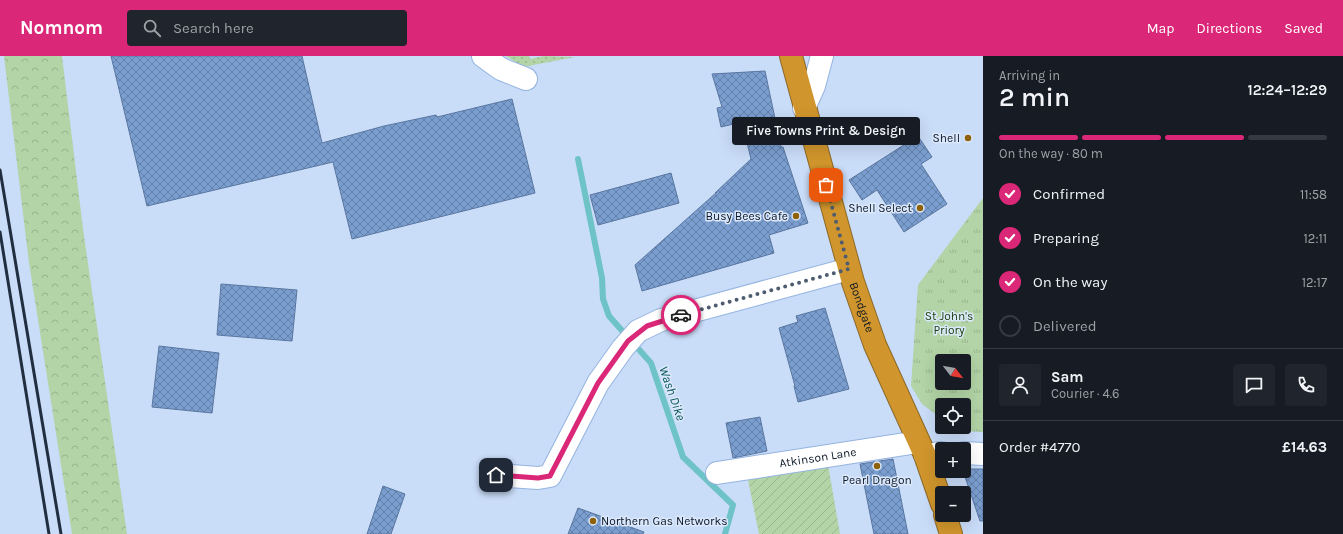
<!DOCTYPE html>
<meta charset="utf-8">
<style>
body{margin:0;font-family:Karla,sans-serif;background:#20242c;color:#f1f3f6;height:100vh;display:flex;flex-direction:column;font-size:15px;white-space:nowrap}
*{box-sizing:border-box;margin:0}
p{font-size:13px;color:#9ea1a6}
.icon{flex:none;width:22px;height:22px;fill:none;stroke:currentColor;stroke-width:2;stroke-linecap:round;stroke-linejoin:round}
.map{position:relative;flex:1;overflow:hidden}
.panel{display:flex;flex-direction:column;background:#171b24;width:360px}
.panel>*{flex:none}
.needle{width:26px;rotate:121deg}
.fabs{position:absolute;left:935px;top:298px;display:grid;gap:8px}
.fabs a{display:grid;place-items:center;width:36px;height:36px;border-radius:4px;background:#171b24;box-shadow:0 4px 16px #0002;font-size:20px}
.pin{position:absolute;display:grid;place-items:center;width:34px;height:34px;color:#fff;margin:-17px;border-radius:8px;box-shadow:0 2px 6px #0006}
.courier{position:absolute;display:grid;place-items:center;width:40px;height:40px;margin:-20px;border:3px solid #db2777;border-radius:50%;background:#fff;color:#222;box-shadow:0 1px 5px #0007}
.bubble{position:absolute;height:28px;border-radius:4px;background:#171b24;box-shadow:0 4px 16px #0002;font-size:13px;font-weight:600;line-height:28px;text-align:center}
.summary em{font-style:normal;font-weight:600}
.summary div{display:flex;flex-direction:column-reverse}
.summary{display:flex;align-items:center;justify-content:space-between;height:68px;padding:0 16px}
h1{font-size:26px;font-weight:600;line-height:30px}
.bar{display:grid;grid-template-columns:repeat(4,1fr);gap:6px 4px;align-content:center;height:48px;padding:0 16px}
.bar i{height:5px;border-radius:3px;background:#363941}
.bar .current{background:#db2777}
.bar p{grid-column:span 4}
.line{display:flex;align-items:center;gap:10px;padding:0 16px;border-top:1px solid #363941}
.line div{flex:1}
.round{display:grid;place-items:center;flex:none;width:42px;height:42px;border-radius:4px;background:#20242c}
ol{padding:0 16px;list-style:none}
li{display:flex;align-items:center;gap:12px;height:44px}
li p{margin-inline-start:auto}
li .icon{padding:4px;border-radius:50%;background:#db2777;color:#fff;stroke-width:4}
li:last-child{color:#9ea1a6}
li i{width:22px;height:22px;border:2px solid #363941;border-radius:50%}
header{display:flex;align-items:center;gap:24px;box-sizing:border-box;height:56px;padding:0 20px;background:#db2777;color:#fff}
header strong{font-size:19px}
nav{display:flex;gap:22px;margin-inline-start:auto;font-size:14px}
.search{width:280px;height:36px;background:#20242c;display:flex;align-items:center;gap:10px;box-sizing:border-box;padding:0 14px;border-radius:4px;color:#9ea1a6;font-size:15px}
main{display:flex;flex:1;min-height:0}
.map>svg:first-child{display:block}
.grass{fill:url(#grass-dots)}
.forest{fill:url(#forest-crowns)}
.park{fill:url(#park-tufts);fill-rule:evenodd}
.garden{fill:url(#garden-furrows)}
.lines{fill:none;stroke-linecap:round;stroke-linejoin:round}
.stream{stroke:#6dc3c5;stroke-width:6}
.building{fill:url(#building-cross-hatch);stroke:#59769f}
.minor-casing{stroke:#94b4e0;stroke-width:24}
.highway-casing{stroke:#8b692a;stroke-width:24}
.minor{stroke:#fff;stroke-width:22}
.highway{stroke:#d0952c;stroke-width:22}
.rail{stroke:#212e3f;stroke-width:3}
.done{stroke:#4e5c70;stroke-width:4;stroke-dasharray:0 7.2}
.route{stroke:#db2777;stroke-width:5}
.poi-dot{fill:#8e6209;stroke:#dce9fc;stroke-width:1.5}
.labels{text-anchor:middle;stroke-width:3;stroke-linejoin:round;paint-order:stroke}
.poi-label{font-size:12px;fill:#0b1727;stroke:#dce9fc;text-anchor:end}
.street-label{font-size:12px;fill:#0b1727;stroke:#dce9fc}
.park-label{font-size:12px;fill:#193d06;stroke:#dce9fc}
.water-label{font-size:13px;font-style:italic;fill:#0c595b;stroke:#dce9fc}
</style>
<header>
<strong>Nomnom</strong>
<div class="search"><svg class="icon" aria-label="search" viewBox="0 0 24 24"><circle cx="10" cy="10" r="6"/><path d="M15 15l6 6"/></svg>Search here</div>
<nav><a>Map</a><a>Directions</a><a>Saved</a></nav>
</header>
<main>
<div class="map">
<svg width="983" height="478" viewBox="0 0 983 478">
<defs>
<pattern id="grass-dots" width="8" height="8" patternUnits="userSpaceOnUse"><rect width="8" height="8" fill="#b2d4a6"/><path d="M2 2h.1M6 6h.1" fill="none" stroke="#98b58f" stroke-width="1.8" stroke-linecap="round"/></pattern>
<pattern id="forest-crowns" width="20" height="18" patternUnits="userSpaceOnUse"><rect width="20" height="18" fill="#b2d4a6"/><path d="M2 6a3 3 0 1 1 6 0M12 15a3 3 0 1 1 6 0" fill="none" stroke="#98b58f"/></pattern>
<pattern id="park-tufts" width="24" height="20" patternUnits="userSpaceOnUse"><rect width="24" height="20" fill="#b2d4a6"/><path d="M3 7l-1-3M5 7V3M7 7l1-3M15 17l-1-3M17 17v-4M19 17l1-3" fill="none" stroke="#98b58f"/></pattern>
<pattern id="garden-furrows" width="10" height="10" patternUnits="userSpaceOnUse"><rect width="10" height="10" fill="#b2d4a6"/><path d="M-1 1l2-2M0 10L10 0M9 11l2-2" fill="none" stroke="#98b58f"/></pattern>
<pattern id="building-cross-hatch" width="8" height="8" patternUnits="userSpaceOnUse"><rect width="8" height="8" fill="#7b9ed0"/><path d="M0 0l8 8M0 8l8-8" fill="none" stroke="#6380a9"/></pattern>
</defs>
<rect width="100%" height="100%" fill="#c9dcf8"/>
<path class="grass" d="M506,0H529L530,3L544,0L575,1L523,11Z"/>
<path class="forest" d="M4,0H62L83,173L127,478H72L29,207Z"/>
<path class="park" d="M983,142V376L963,375L956,371H964V349H942V363L922,348L911,330L918,229ZM942,305H964V327H942Z"/>
<path class="garden" d="M828,409L840,478H759L747,419Z"/>
<g class="lines">
<path class="stream" d="M578,103L602,222L603,243L609,260L651,307L683,401L733,449L725,478"/>
</g>
<g class="building">
<path d="M111,0H302L322,87L384,70L436,59L437,61L512,43L535,137L352,183L333,106L147,150Z"/>
<path d="M765,15L781,91H783L808,167L769,179L774,197L642,235L635,209L717,136L715,137L751,103L742,66L721,71L717,52L722,51L712,18Z"/>
<path d="M918,80L932,101L921,108L947,148L904,176L877,134L862,144L849,124Z"/>
<path d="M671,117L679,147L598,169L590,139Z"/>
<path d="M221,228L297,234L292,285L217,279Z"/>
<path d="M825,252L849,333L798,346L794,330H795L779,272L798,266L796,260Z"/>
<path d="M159,290L219,297L212,357L152,351Z"/>
<path d="M760,361L767,395L733,402L726,367Z"/>
<path d="M893,403L908,478H874L860,408Z"/>
<path d="M964,413H983V465H980L963,415Z"/>
<path d="M383,430L405,438L391,478H367Z"/>
<path d="M578,452L644,476L643,478H568Z"/>
</g>
<g class="lines">
<g class="minor-casing">
<g id="minor">
<path d="M483,0L501,13L526,23"/>
<path d="M804,52L814,30L822,0"/>
<path d="M964,397L983,398"/>
<path d="M925,399L942,397"/>
<path id="s1" d="M717,417L918,386"/>
<path d="M496,419L538,422L550,420L598,327L623,292L638,275L661,264L849,213"/>
</g>
</g>
<g class="highway-casing">
<g id="highway">
<path id="s2" d="M791,0L853,226L875,289L925,399L942,448"/>
<path d="M945,459L951,478"/>
</g>
</g>
<use href="#minor" class="minor"/>
<use href="#highway" class="highway"/>
<g class="rail">
<path d="M0,114L61,478"/>
<path d="M0,176L49,478"/>
</g>
</g>
<g class="lines">
<path class="done" d="M681,259L849,213L826,129"/>
<path class="route" d="M496,419L538,422L550,420L598,327L628,285L647,270L681,259"/>
</g>
<g class="poi-dot">
<circle cx="968" cy="82" r="4"/>
<circle cx="920" cy="152" r="4"/>
<circle cx="796" cy="160" r="4"/>
<circle cx="877" cy="410" r="4"/>
<circle cx="593" cy="465" r="4"/>
</g>
<g class="labels">
<g class="poi-label">
<text x="960" y="86">Shell</text>
<text x="912" y="156">Shell Select</text>
<text x="788" y="164">Busy Bees Cafe</text>
<text x="877" y="428" text-anchor="middle">Pearl Dragon</text>
<text x="601" y="469" text-anchor="start">Northern Gas Networks</text>
</g>
<g class="street-label">
<text dy="4" stroke="none"><textPath href="#s2" startOffset="261">Bondgate</textPath></text>
<text dy="4" stroke="none"><textPath href="#s1" startOffset="102">Atkinson Lane</textPath></text>
</g>
<g class="park-label">
<text x="949" y="264">St John's<tspan x="949" dy="14">Priory</tspan></text>
</g>
<g class="water-label">
<text transform="translate(673 337) rotate(71)" y="5">Wash Dike</text>
</g>
</g>
</svg>
<div class="fabs">
<a><svg class="needle" viewBox="-14 -14 28 28"><path d="M0-13l5 13h-10z" fill="#e53935"/><path d="M0 13l5-13h-10z" fill="#9ea1a6"/></svg></a>
<a><svg class="icon" aria-label="locate" viewBox="0 0 24 24"><circle cx="12" cy="12" r="6"/><path d="M12 2v4M12 18v4M2 12h4M18 12h4"/></svg></a>
<a>+</a>
<a>−</a>
</div>
<div class="pin" style="left:826px;top:129px;background:#ea580c"><svg class="icon" aria-label="bag" viewBox="0 0 24 24"><path d="M5 8h14l-1 12H6zM9 8a3 3 0 0 1 6 0"/></svg></div>
<div class="pin" style="left:496px;top:419px;background:#1f2937"><svg class="icon" aria-label="home" viewBox="0 0 24 24"><path d="M3 11l9-7 9 7M6 9v11h12V9"/></svg></div>
<div class="courier" style="left:681px;top:259px"><svg class="icon" aria-label="car" viewBox="0 0 24 24"><path d="M5 17H2v-5l4-1 3-4h7l3 4 3 1v5h-3M9 17h6M6 11h13"/><circle cx="7" cy="17" r="2"/><circle cx="17" cy="17" r="2"/></svg></div>
<div class="bubble" style="left:732px;top:61px;width:188px">Five Towns Print &amp; Design</div>
</div>
<section class="panel">
<div class="summary"><div><h1>2 min</h1><p>Arriving in</p></div><em>12:24–12:29</em></div>
<div class="bar"><i class="current"></i><i class="current"></i><i class="current"></i><i></i><p>On the way · 80 m</p></div>
<ol>
<li><svg class="icon" aria-label="check" viewBox="0 0 24 24"><path d="M5 12l5 5 9-10"/></svg>Confirmed<p>11:58</p></li>
<li><svg class="icon" aria-label="check" viewBox="0 0 24 24"><path d="M5 12l5 5 9-10"/></svg>Preparing<p>12:11</p></li>
<li><svg class="icon" aria-label="check" viewBox="0 0 24 24"><path d="M5 12l5 5 9-10"/></svg>On the way<p>12:17</p></li>
<li><i></i>Delivered</li>
</ol>
<div class="line" style="height:72px"><a class="round"><svg class="icon" aria-label="person" viewBox="0 0 24 24"><circle cx="12" cy="8" r="4"/><path d="M4 21q1-7 8-7t8 7"/></svg></a><div><b>Sam</b><p>Courier · 4.6</p></div><a class="round"><svg class="icon" aria-label="chat" viewBox="0 0 24 24"><path d="M4 5h16v11H9l-5 4z"/></svg></a><a class="round"><svg class="icon" aria-label="phone" viewBox="0 0 24 24"><path d="M5 4h4l2 5-3 2q2 4 5 5l2-3 5 2v4C11 20 4 13 5 4z"/></svg></a></div>
<div class="line" style="height:52px"><div>Order #4770</div><b>£14.63</b></div>
</section>
</main>
